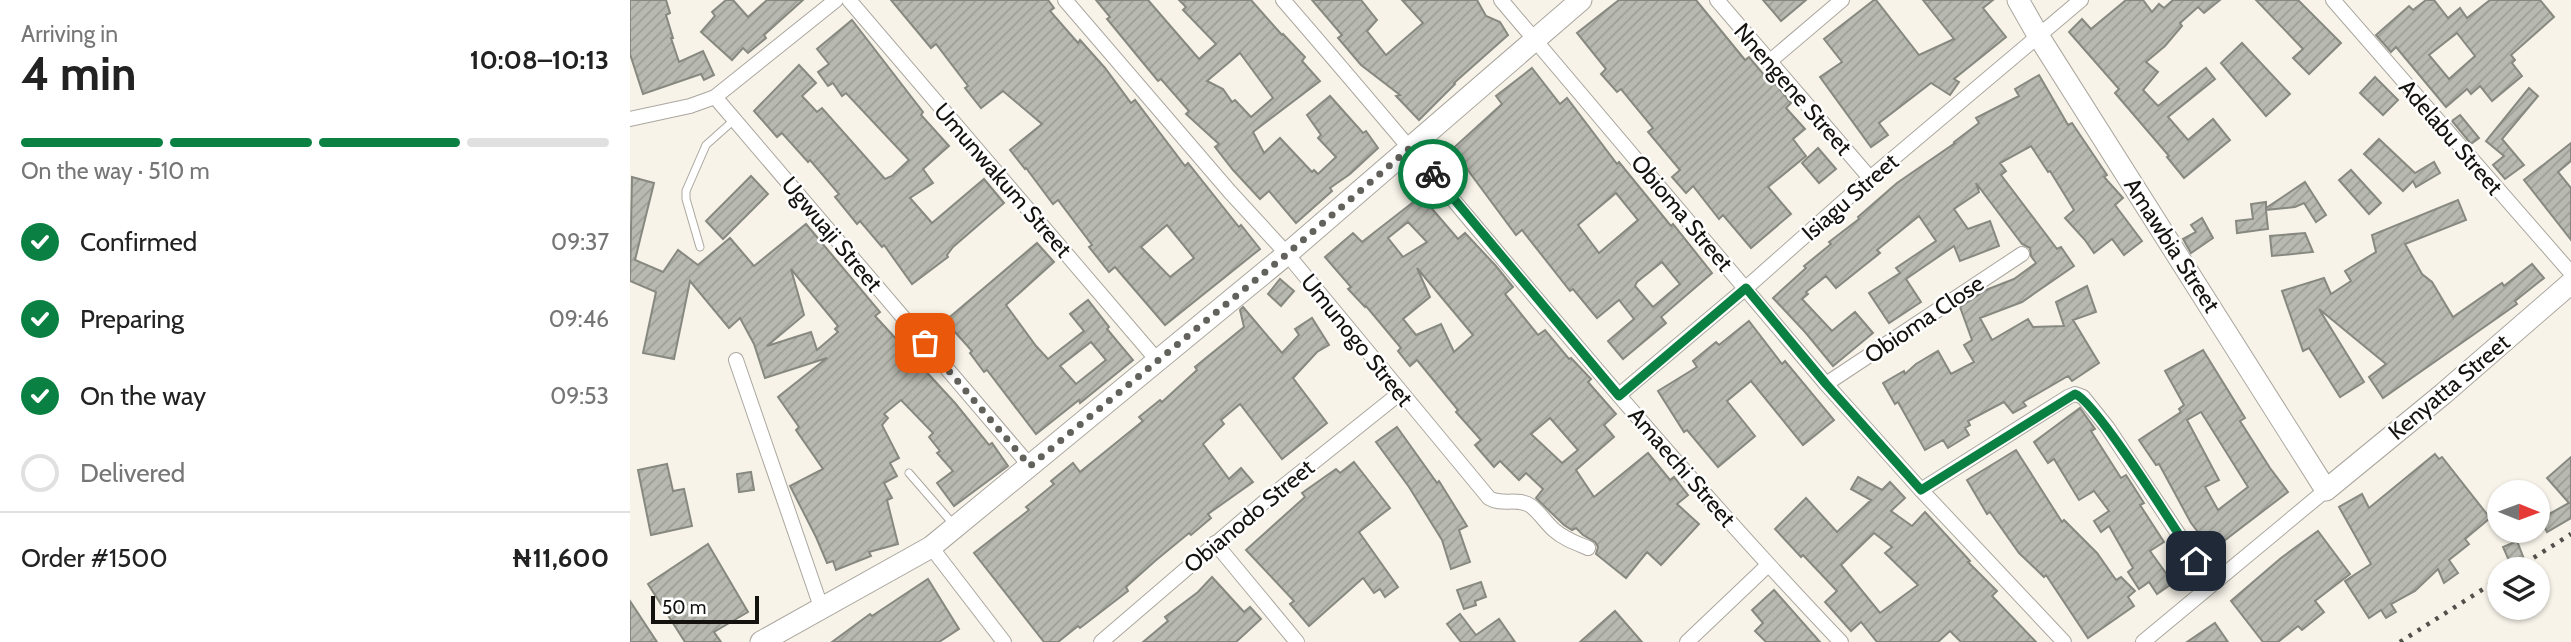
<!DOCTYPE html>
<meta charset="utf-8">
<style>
body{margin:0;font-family:Cabin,sans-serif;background:#f2f2f2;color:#222;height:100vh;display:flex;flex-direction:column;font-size:26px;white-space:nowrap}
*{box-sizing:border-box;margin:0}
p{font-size:23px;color:#767676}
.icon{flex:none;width:38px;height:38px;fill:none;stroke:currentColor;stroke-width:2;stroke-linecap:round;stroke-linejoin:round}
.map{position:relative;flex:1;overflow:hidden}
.details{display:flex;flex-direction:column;background:#fff;width:630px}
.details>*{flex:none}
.needle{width:46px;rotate:91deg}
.tools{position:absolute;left:1857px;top:480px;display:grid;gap:14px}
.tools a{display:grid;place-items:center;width:63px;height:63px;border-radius:50%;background:#fff;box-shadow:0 2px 5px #0004;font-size:35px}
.scale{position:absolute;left:21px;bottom:18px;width:108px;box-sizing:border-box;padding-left:7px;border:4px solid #14120f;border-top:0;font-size:19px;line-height:24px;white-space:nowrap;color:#14120f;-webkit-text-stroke:5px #fff;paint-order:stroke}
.pin{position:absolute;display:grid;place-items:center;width:60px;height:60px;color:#fff;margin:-30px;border-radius:14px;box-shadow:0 4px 10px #0006}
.courier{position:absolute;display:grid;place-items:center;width:70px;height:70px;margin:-35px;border:5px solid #0b8043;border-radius:50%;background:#fff;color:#222;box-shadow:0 2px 9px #0007}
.head em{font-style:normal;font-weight:800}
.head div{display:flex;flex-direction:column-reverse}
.head{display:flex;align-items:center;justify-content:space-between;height:119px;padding:0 21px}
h1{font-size:46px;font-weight:800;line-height:52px}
.bar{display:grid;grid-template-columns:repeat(4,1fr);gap:10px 7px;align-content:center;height:84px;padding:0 21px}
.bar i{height:9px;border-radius:5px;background:#e0e0e0}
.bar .selected{background:#0b8043}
.bar p{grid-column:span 4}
.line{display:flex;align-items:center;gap:18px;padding:0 21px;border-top:2px solid #e0e0e0}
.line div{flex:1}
ol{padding:0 21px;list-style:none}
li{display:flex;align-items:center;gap:21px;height:77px}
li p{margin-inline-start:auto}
li .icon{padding:7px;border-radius:50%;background:#0b8043;color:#fff;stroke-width:4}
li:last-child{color:#767676}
li i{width:38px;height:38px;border:4px solid #e0e0e0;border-radius:50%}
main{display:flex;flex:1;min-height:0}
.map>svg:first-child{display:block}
.building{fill:url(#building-hatch);stroke:#878980;stroke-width:2;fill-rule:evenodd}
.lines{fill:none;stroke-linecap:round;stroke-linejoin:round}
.lane-casing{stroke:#aba79f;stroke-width:9}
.street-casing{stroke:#aba79f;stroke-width:16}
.secondary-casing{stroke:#aba79f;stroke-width:23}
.lane{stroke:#fff;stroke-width:7}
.street{stroke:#fff;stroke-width:14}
.secondary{stroke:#fff;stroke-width:21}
.rail{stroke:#53504b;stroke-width:4.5;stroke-dasharray:3.5 7;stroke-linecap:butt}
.done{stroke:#63615b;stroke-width:7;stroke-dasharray:0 12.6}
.route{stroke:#0b8043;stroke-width:9}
.labels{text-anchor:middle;stroke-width:5;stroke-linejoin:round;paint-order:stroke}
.street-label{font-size:23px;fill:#14120f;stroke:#fff}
</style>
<main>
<section class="details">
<div class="head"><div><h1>4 min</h1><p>Arriving in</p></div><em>10:08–10:13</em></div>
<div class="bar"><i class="selected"></i><i class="selected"></i><i class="selected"></i><i></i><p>On the way · 510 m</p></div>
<ol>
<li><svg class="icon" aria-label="check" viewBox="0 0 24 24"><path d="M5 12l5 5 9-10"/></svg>Confirmed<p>09:37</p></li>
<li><svg class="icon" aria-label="check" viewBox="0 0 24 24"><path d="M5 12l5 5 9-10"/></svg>Preparing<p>09:46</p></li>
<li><svg class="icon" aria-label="check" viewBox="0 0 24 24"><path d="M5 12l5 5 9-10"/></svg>On the way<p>09:53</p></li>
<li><i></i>Delivered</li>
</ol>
<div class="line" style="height:91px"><div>Order #1500</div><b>₦11,600</b></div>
</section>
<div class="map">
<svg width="1941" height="642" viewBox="0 0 1941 642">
<defs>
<pattern id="building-hatch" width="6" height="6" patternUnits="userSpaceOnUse" patternTransform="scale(1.75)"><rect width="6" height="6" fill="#b8bab1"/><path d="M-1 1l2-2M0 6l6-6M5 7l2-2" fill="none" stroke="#9d9f97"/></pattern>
</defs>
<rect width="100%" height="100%" fill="#f7f3e9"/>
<g class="building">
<path d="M0,0H36L40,13L36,15L43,38H41L49,62L73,51L84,75L74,80L71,74L13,94L0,54Z"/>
<path d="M96,0H103L118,17L137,0H173L134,35L136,38L118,53L113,48L102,60L71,32L85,16L82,12Z"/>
<path d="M261,0H418L424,8L420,11L448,43L450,40L475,68L501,103L505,100L555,166L558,163L609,227L611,225L630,249L535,325L485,267L479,272L459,247L462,245L428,200L423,204L396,168L395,169L380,150L412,124L373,91L351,108L335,88L338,86L306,44L301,48ZM537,225L564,258L540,277L511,247Z"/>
<path d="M466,0H518L569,59L586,44L553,10L556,7L549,0H621L652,35L653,34L675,57L672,61L690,81L623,132L634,153L650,138L682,172L684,170L688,174L706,157L688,138L691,135L677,115L700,96L733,133L736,131L748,148L720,174L700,188L702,191L666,223L639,191L630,199L603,170L585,147L589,144L556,114L559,111L531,79L528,81L505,53L477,19L480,17ZM610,53L643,98L621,117L605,100L602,102L593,89L577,81Z"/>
<path d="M682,0H731L747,20L737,31L756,55L793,23L772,0H847L856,16L870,22L878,35L824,83L825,84L789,120L766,96L770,95L731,65L708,38L712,35Z"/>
<path d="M989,0H1066L1115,60L1119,57L1140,82L1142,80L1161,103L1156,108L1175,129L1163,139L1176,156L1138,187L1161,214L1121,248L1093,215L1089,219L1063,186L1056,193L1042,177L1050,170L1018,132L1023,128L991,89L987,92L971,74L976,69L947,33Z"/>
<path d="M1133,0H1176L1151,21Z"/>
<path d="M1244,0H1246L1289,55L1324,39L1293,0H1363L1353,8L1376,37L1324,79L1329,82L1320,95L1301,83L1249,123L1258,135L1241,147L1190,77L1212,62L1194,39Z"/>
<path d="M1496,0H1513L1522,12L1529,4L1534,8L1543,0H1590L1574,13L1568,7L1550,23L1552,26L1535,46L1516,62L1528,72L1513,90L1528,106L1576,68L1585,79L1538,117L1558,140L1583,119L1600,140L1554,178L1537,157L1539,156L1485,93L1489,89L1439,32L1452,19L1461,29Z"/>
<path d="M1626,0H1668L1711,43L1679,74L1663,58L1673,49Z"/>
<path d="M1796,0H1804L1818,18L1830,8L1837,18L1860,0H1910L1924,17L1881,55L1885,60L1882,63L1892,76L1862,101L1850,86L1841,94L1837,89L1816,107L1766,47L1761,52L1746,35L1779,6L1783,10ZM1827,33L1845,56L1819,79L1799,55Z"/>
<path d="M222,20L293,112L291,115L319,146L293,169L303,183L280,198L302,223L354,179L374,203L323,247L317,255L318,257L282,284L254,245L252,247L230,221L227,224L205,197L209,194L180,160L178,162L152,133L147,137L124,111L169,65L186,83L172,96L187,112L192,108L255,179L262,176L279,160L216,93L212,96L203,83L198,86L188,72L199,64L187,49Z"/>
<path d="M1612,43L1660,94L1636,116L1591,63Z"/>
<path d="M902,68L930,104L937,98L987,164L989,162L1041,226L1043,224L1082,273L1031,317L1036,323L993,359L978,341L1004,319L989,300L967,318L943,289L940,291L892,230L886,235L834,165L831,168L818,153L872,104L866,96ZM986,193L1008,220L969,253L948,225ZM1032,262L1050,284L1023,307L1005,286L1007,282Z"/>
<path d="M1409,75L1438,125L1442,123L1477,175L1474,177L1493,198L1485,205L1512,241L1494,255L1482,239L1464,253L1455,240L1435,218L1444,210L1420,171L1418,172L1401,146L1370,163L1376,171L1371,175L1427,249L1431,247L1444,266L1392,302L1350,318L1362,340L1398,319L1403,327L1434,326L1426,302L1457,286L1466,312L1443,320L1469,363L1442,381L1438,376L1393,402L1396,406L1383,413L1374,402L1370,404L1338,421L1340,425L1335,428L1339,435L1318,448L1313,440L1295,450L1268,402L1265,404L1253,383L1274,371L1275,374L1286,364L1308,351L1321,374L1344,362L1334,345L1342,340L1330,307L1356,290L1384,279L1406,263L1401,256L1400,248L1392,244L1346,183L1349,192L1324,209L1338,229L1360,221L1369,246L1330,261L1324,246L1276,279L1291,302L1259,323L1239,293L1270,273L1266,268L1306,241L1289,216L1247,250L1250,253L1206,288L1196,276L1176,292L1178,294L1172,299L1202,331L1225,312L1243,333L1203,366L1175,332L1143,298L1176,268L1174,266L1201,244L1199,242L1229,219L1228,217L1267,183L1325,143L1324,142L1349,123L1346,118L1389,96L1385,89Z"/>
<path d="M1745,77L1768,100L1753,115L1730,93Z"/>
<path d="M1899,88L1908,96L1872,139L1894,165L1875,179L1863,165L1874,156L1856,141Z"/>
<path d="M1830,115L1849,138L1841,144L1822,121Z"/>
<path d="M1749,139L1785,173L1804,162L1810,173L1786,187L1783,181L1773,191L1734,154Z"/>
<path d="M1941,143V161L1928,172L1941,188V240L1894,180Z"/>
<path d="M1188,148L1206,169L1189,183L1172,163Z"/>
<path d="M1721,170L1751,203L1739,214L1709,180Z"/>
<path d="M121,176L138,194L93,239L76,221Z"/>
<path d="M2,177L24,183L5,260L33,272L48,250L68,265L100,238L124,266L176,224L250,312L245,316L325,403L359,445L362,443L378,466L324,506L307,483L323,471L307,453L310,451L299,437L303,433L271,400L254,414L258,418L252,425L269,458L260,463L267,476L254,483L262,498L257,500L268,544L239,552L241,556L206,570L203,561L197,563L186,537L160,486L193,469L166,430L169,427L148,397L197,358L135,378L124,344L110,318L99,328L60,281L44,359L13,353L26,292L0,281ZM161,269L208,326L205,329L208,332L187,350L181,332L137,346L174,315Z"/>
<path d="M1675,182L1696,215L1686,222L1674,203L1665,207L1636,210L1638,229L1607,233L1606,221L1623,219L1621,204L1636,202V208Z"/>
<path d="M791,196L828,239L835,233L866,266L883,287L875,294L908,335L915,330L939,359L941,358L961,379L958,382L986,414L974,425L984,437L946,470L964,497L1018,453L1040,480L1044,477L1058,495L1047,504L1069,524L1031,565L1017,552L996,578L966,554L968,547L965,542L953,535L946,528L942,530L934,525L906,498L913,489L896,473L889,480L870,461L864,467L845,445L851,440L826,412L828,410L787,360L780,366L768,351L771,348L736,306L735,307L718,289L721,287L695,257L723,233L732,242ZM778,222L797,242L773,257L758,238ZM787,268L843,335L824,352L811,324L786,335L773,319L800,297ZM920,418L948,450L932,463L901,434Z"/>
<path d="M1828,200L1836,220L1775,244L1792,274L1802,282L1823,317L1872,283L1874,286L1902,264L1914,278L1885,301L1887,304L1753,398L1739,377L1756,364L1689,309L1734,382L1710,397L1679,348L1673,351L1652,291L1694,278L1701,294L1721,281L1715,271L1746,252L1742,235Z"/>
<path d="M1572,218L1583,238L1561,253L1553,239L1566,232L1561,225Z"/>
<path d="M1675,233L1683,252L1642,256L1640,236Z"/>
<path d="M407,243L424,262L376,305L406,346L418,359L454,331L440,314L458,300L479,327L477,329L503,360L450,403L449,400L406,434L357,370L354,372L340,353L342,351L315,321ZM461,342L476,360L446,384L430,366Z"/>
<path d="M650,279L664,291L651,306L638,294Z"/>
<path d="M613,307L652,353L669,335L665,329L682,318L699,345L687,352L663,378L697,423L652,459L610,404L591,420L594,424L573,444L599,479L611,468L623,482L578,514L581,518L561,535L559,533L525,561L496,587L498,591L450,628L448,626L428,642H414L344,553L399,510L396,507L424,484L421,481L443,463L450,472L513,421L509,417L530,400L532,402L567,370L565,367L614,327L610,310Z"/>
<path d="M1119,321L1152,364L1155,361L1204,420L1173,445L1121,381L1097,401L1125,436L1088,467L1057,430L1054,432L1028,391L1067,367L1063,361L1086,342L1089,345Z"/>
<path d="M1573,350L1615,418L1610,421L1640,468L1658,492L1582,550L1561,523L1529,464L1526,465L1509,440L1551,412L1549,409L1554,405L1535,371ZM1571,412L1618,487L1588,510L1575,487L1589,480L1557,420Z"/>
<path d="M1450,408L1465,429L1461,431L1491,478L1496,475L1514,503L1510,505L1534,542L1520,551L1543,583L1527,594L1519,582L1509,589L1498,572L1503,568L1479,526L1471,532L1464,521L1479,511L1464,491L1449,500L1424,459L1418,463L1404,442Z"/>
<path d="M767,427L807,483L809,481L837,526L829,530L840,562L821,569L812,540L779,487L746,442Z"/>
<path d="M1386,450L1432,522L1434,520L1467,553L1486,580L1491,577L1505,591L1498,597L1504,606L1458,638L1416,575L1414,577L1389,553L1360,512L1357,514L1337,480Z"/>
<path d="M1805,454L1809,459L1812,457L1860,518L1835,539L1839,544L1819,560L1828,573L1814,583L1808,569L1785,591L1761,604L1766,612L1756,618L1751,610L1739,618L1715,581L1741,564L1709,507L1732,494L1739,508Z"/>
<path d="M1941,457V518L1917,532L1910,519L1939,503L1917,478Z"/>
<path d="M724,462L760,508L729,532L768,587L755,597L750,589L744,593L733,578L679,626L660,604L664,601L616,550L675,497L672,493L706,469L710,473Z"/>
<path d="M37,464L43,491L54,489L62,526L21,535L8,470Z"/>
<path d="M121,472L124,490L109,492L107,474Z"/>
<path d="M1228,477L1252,490L1260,482L1275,498L1261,511L1282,526L1295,512L1340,561L1338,562L1367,591L1362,596L1406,642H1331L1320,631L1308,642H1247L1231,622L1221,631L1195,602L1207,591L1173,555L1171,557L1145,529L1176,498L1207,532L1241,500L1221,489ZM1244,533L1262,547L1255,553L1288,585L1250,613L1211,565Z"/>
<path d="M1688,531L1720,574L1685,601L1694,612L1672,630L1668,626L1648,642H1633L1601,601L1651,558Z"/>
<path d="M1887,541L1894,559L1881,565L1873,547Z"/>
<path d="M78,544L118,612L84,632L91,642H55L18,584Z"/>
<path d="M582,577L614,612L620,607L631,619L606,642H513L538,621L535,617L568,592Z"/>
<path d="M298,579L329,629L309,642H202L240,614L242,616Z"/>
<path d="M851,582L856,597L845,601L846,605L834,609L827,590Z"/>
<path d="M1144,590L1190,642H1136L1125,631L1133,623L1122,610Z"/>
<path d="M0,601L27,642H0Z"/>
<path d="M985,611L1012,642H950Z"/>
<path d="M830,614L846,635L869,619L885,642H831L817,624Z"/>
<path d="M1585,623L1598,642H1557Z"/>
</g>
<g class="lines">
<g class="lane-casing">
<g id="lane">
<path d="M70,247L56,199V191L76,145L104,120"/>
<path d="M279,473L324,525"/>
</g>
</g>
<g class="street-casing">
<g id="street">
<path d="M219,0L527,360"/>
<path d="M435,0L600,192L657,254L859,498C872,506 888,497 901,506C910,513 916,523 924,530C934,539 946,543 958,548"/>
<path d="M653,0C839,214 1015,437 1211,642"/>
<path d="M871,0L1196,384L1291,490L1434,642"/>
<path d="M1087,0L1240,178"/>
<path d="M1703,0L1941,273"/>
<path d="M1139,62L1212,0"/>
<path d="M85,97L400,466"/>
<path d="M0,119L60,106L85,97L206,0"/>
<path d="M106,360L191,607"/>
<path d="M1196,384L1392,254"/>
<path d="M989,395L1116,288L1240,178L1451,0"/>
<path d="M1291,490L1438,397L1445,394L1453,397L1477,427L1581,583"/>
<path d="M585,543L667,642"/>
<path d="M301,547L374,642"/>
<path d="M471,642L640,497L770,393"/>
<path d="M1057,642L1138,565"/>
<path d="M1513,642L1696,490"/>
</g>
</g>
<g class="secondary-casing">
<g id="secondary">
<path d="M1388,0L1409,37L1696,490L1813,394L1941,283"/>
<path d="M131,642L301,547L657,254L951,0"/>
</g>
</g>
<use href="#lane" class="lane"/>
<use href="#street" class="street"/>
<use href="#secondary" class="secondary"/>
<g class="rail">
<path d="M1886,569L1941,534"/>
<path d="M1770,642L1869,579"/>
</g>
</g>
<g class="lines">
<path class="done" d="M295,343L400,466L657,254L781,147L803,174"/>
<path class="route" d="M803,174L989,396L1116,288L1196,384L1291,490L1445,394C1466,401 1548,534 1566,561"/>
</g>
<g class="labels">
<g class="street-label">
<text transform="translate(1163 89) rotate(49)" y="8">Nnengene Street</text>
<text transform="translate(1821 137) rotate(49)" y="8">Adelabu Street</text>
<text transform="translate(373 180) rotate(49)" y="8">Umunwakum Street</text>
<text transform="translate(1220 197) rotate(-41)" y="8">Isiagu Street</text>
<text transform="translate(1052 213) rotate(50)" y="8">Obioma Street</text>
<text transform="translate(202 234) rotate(50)" y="8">Ugwuaji Street</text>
<text transform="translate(1542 245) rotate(57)" y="8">Amawbia Street</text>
<text transform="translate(1294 319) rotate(-34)" y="8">Obioma Close</text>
<text transform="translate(727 340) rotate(51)" y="8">Umunogo Street</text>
<text transform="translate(1819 387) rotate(-40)" y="8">Kenyatta Street</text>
<text transform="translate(1052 467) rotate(49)" y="8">Amaechi Street</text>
<text transform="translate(619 516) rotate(-40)" y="8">Obianodo Street</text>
</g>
</g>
</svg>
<div class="tools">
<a><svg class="needle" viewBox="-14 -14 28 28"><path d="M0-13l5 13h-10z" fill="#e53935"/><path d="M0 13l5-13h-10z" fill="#767676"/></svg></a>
<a><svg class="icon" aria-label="layers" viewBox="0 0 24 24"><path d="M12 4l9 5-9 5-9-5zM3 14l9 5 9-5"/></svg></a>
</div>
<div class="scale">50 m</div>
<div class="pin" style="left:295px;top:343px;background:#ea580c"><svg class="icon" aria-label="bag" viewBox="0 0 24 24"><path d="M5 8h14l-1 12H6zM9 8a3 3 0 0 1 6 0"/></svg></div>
<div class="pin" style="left:1566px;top:561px;background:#1f2937"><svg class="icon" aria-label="home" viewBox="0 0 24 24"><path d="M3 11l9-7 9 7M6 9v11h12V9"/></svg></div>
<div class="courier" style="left:803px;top:174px"><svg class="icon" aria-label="bike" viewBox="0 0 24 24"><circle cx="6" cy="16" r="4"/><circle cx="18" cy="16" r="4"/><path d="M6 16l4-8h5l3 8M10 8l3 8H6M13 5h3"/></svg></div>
</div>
</main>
